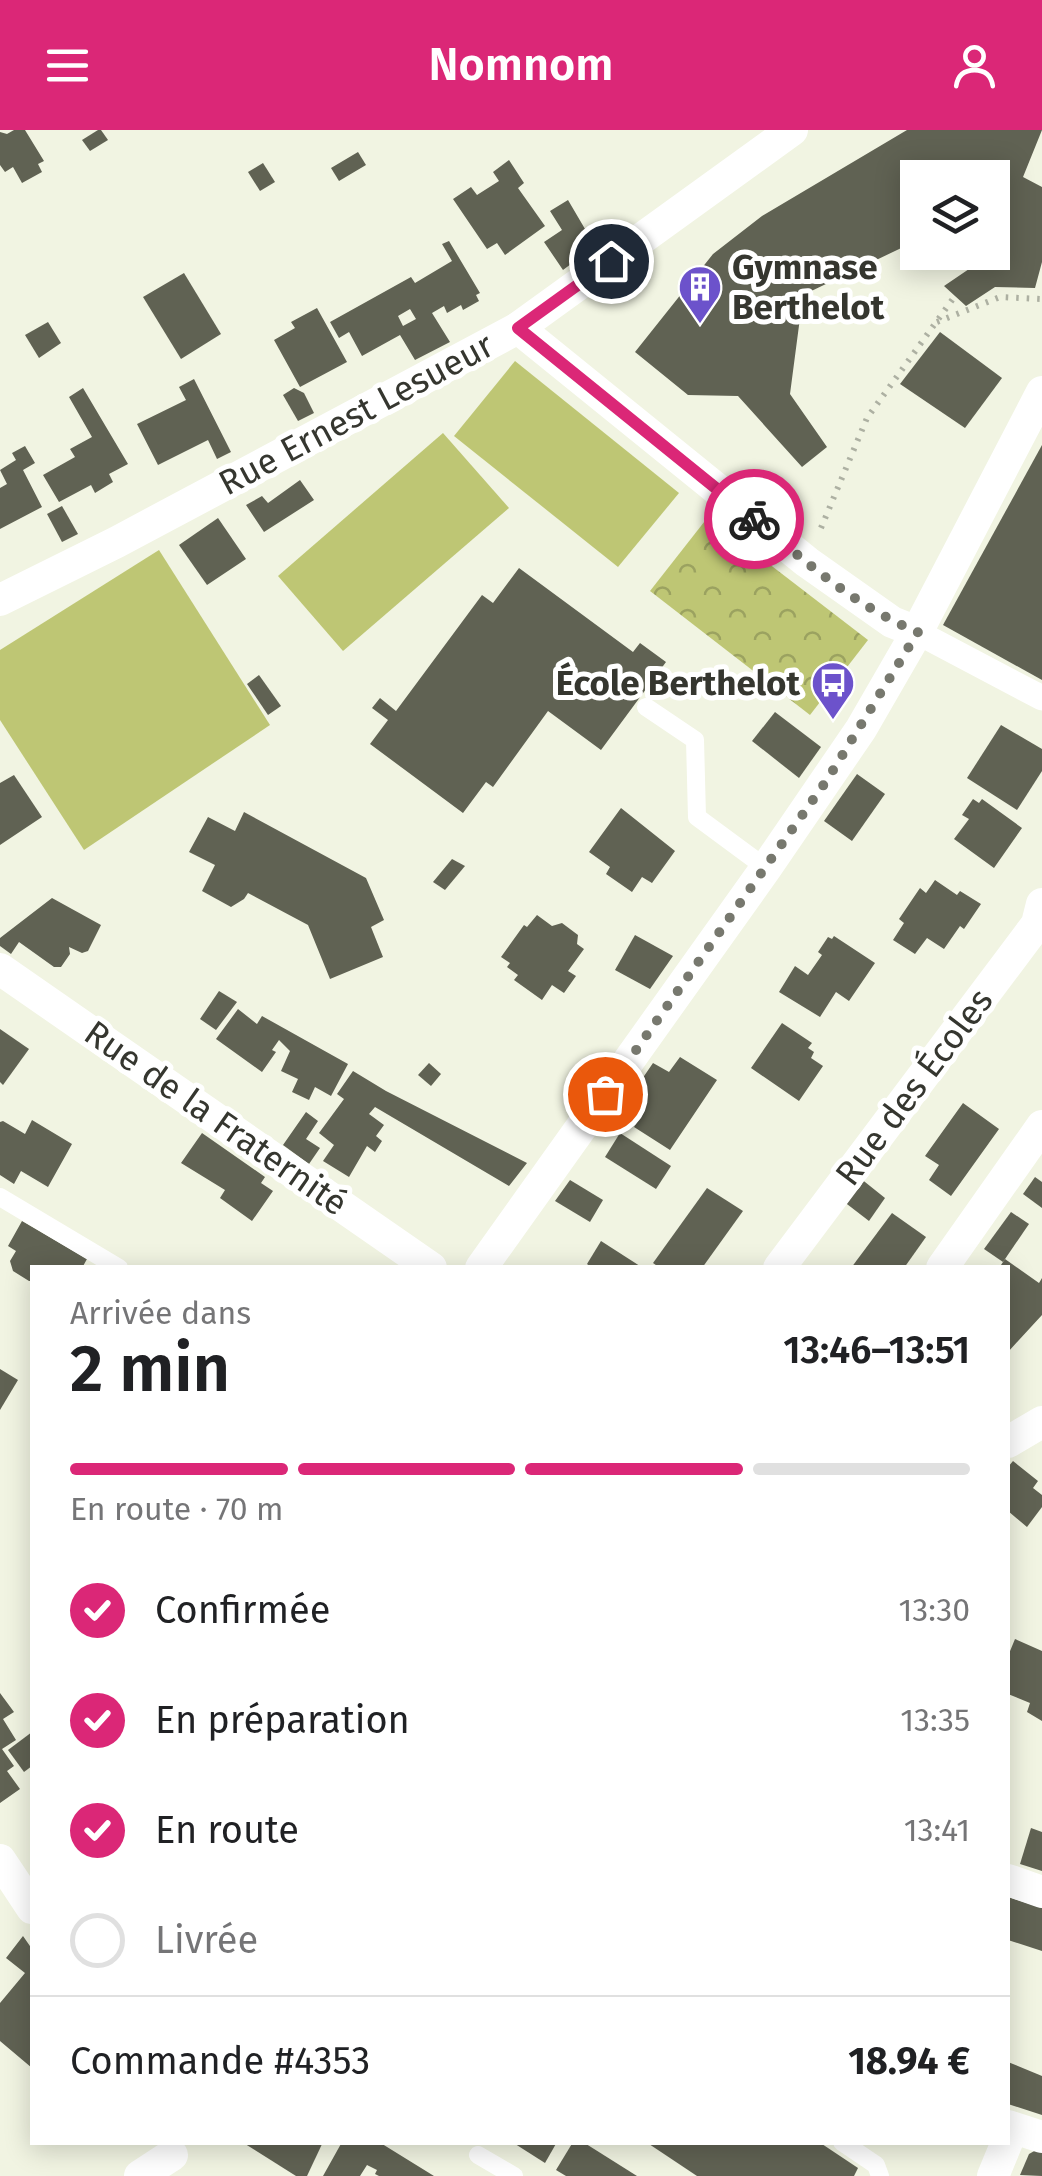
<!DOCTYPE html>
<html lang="fr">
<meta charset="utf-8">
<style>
body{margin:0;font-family:"Fira Sans",sans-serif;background:#f6f6f6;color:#202124;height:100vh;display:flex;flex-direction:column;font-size:38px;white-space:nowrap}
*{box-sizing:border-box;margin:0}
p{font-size:32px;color:#757577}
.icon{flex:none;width:55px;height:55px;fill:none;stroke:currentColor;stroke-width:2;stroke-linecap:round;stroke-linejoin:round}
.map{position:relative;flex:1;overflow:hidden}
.drawer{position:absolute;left:30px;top:1135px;width:980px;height:880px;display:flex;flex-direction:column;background:#fff;border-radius:0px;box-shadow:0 5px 25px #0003}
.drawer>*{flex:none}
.tools{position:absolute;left:900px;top:30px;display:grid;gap:20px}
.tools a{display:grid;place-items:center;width:110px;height:110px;border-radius:0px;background:#fff;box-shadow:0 5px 25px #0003;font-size:50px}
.pin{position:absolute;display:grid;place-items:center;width:85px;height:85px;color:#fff;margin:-42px;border:5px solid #fff;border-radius:50%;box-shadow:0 2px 10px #0007}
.courier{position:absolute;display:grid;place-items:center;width:100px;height:100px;margin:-50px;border:8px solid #db2777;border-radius:50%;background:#fff;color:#222;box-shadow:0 2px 12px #0007}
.head em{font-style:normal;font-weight:600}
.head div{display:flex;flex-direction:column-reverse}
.head{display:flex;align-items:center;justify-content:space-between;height:170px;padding:0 40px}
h1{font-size:65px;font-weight:600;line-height:75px}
.bar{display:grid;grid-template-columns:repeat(4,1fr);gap:15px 10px;align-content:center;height:120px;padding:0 40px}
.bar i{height:12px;border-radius:8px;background:#e0e0e0}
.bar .selected{background:#db2777}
.bar p{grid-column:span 4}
.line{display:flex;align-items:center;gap:25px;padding:0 40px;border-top:2px solid #e0e0e0}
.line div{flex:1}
ol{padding:0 40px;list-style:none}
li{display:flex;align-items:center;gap:30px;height:110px}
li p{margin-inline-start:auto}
li .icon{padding:10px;border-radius:50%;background:#db2777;color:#fff;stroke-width:4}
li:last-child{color:#757577}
li i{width:55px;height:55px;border:5px solid #e0e0e0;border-radius:50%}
header{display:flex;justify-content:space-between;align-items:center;height:130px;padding:0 40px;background:#db2777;color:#fff;font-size:45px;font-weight:600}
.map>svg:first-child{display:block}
.park{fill:url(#park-crowns)}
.pitch{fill:#bec674}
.building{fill:#606253;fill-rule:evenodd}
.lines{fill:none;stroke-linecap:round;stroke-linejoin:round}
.path{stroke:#adb0a2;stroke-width:6;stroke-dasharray:2.5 8;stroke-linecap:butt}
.service{stroke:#fff;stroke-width:18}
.pedestrian{stroke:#fff;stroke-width:25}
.minor{stroke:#fff;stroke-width:32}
.done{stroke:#77786e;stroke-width:10;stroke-dasharray:0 18}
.route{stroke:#db2777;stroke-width:12}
.labels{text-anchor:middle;stroke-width:10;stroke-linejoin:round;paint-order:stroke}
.poi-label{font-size:35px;font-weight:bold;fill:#35362f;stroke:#fff;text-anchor:start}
.street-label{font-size:35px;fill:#35362f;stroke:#fff}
</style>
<header><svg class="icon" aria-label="menu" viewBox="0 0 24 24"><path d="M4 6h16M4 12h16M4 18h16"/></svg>Nomnom<svg class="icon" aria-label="person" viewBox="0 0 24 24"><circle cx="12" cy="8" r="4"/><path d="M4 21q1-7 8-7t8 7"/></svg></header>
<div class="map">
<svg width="1042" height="2046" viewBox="0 0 1042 2046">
<defs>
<pattern id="park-crowns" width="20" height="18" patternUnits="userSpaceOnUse" patternTransform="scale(2.5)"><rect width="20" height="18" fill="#bec674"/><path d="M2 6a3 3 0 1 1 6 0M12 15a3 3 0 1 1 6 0" fill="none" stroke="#9ba260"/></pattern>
</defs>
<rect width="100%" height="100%" fill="#f1f4e2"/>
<path class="park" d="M708,387L868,510L810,585L650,461Z"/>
<g class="pitch">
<path d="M515,231L679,363L618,437L454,306Z"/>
<path d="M443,303L509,378L343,521L278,446Z"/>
<path d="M159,420L270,595L84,720L0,590V520Z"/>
</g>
<g class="building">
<path d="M14,0H25L44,31L38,34L42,42L22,53L13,37L5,42L0,35V2L7,4Z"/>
<path d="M98,0H101L108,10L90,21L82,10Z"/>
<path d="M907,0H1042L1023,47L1042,57V132L1035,158L995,157L966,176L944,156L969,139L963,122H992V48H918V110L803,165L790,264L827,317L802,337L738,266L688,265L635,222L713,124L762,86Z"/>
<path d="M358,22L366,35L339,51L331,38Z"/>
<path d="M509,30L524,53L518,58L545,96L505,125L497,113L487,119L453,69L471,57L477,65L499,51L493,42Z"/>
<path d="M263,33L275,52L260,61L248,42Z"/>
<path d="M568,70L595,116L563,140L544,112L562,100L550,81Z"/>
<path d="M449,111L480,163L476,165L479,171L463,180L461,175L447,183L444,176L432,183L450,212L415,230L400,205L362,226L349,202L339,208L330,192L411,147L415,153L452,131L442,114ZM410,179L416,189L403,196L398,186Z"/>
<path d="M184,143L221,204L181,229L143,167Z"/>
<path d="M317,178L347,232L300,257L274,210L295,198L291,192Z"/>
<path d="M48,192L61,213L39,228L25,205Z"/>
<path d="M940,202L1002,248L965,298L900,254Z"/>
<path d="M194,249L231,322L217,329L208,310L158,335L137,294L186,270L179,257Z"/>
<path d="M83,258L128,334L109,344L113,352L95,363L91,355L59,372L43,345L75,327L70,319L92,307L69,267Z"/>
<path d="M294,258L304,263L314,283L298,291L283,265Z"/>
<path d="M1042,315V550L943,495Z"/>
<path d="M25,316L35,333L23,340L42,377L0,399V358L7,354L0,340L16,330L12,323Z"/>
<path d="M300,350L314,370L264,402L246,375L262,366L268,373Z"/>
<path d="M62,376L78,404L62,412L47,384Z"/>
<path d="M218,388L246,429L207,455L179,415Z"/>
<path d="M519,438L633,522L640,513L666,532L601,620L548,581L493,657L486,652L463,683L370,614L388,590L372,578L380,568L396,581L482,465L493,473Z"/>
<path d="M259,545L281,576L268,585L247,554Z"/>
<path d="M775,582L821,617L799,648L752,611Z"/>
<path d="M1001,595L1042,619V641L1017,680L967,648Z"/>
<path d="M857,644L885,664L852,711L824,691Z"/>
<path d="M14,645L42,687L0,715V653Z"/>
<path d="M973,669L979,673L982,669L1022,698L994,738L954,709L969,689L962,685Z"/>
<path d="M621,678L675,721L652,753L642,747L632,762L606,744L610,737L589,722Z"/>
<path d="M244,682L366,748L384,790L371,797L383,827L330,849L308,795L248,763L244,769L231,777L202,761L215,735L189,722L208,687L235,701Z"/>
<path d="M452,729L465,736L445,760L433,752Z"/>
<path d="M935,750L957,765L960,761L981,774L964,799L960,796L944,819L927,808L915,824L893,810L904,793L899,789L920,758L926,763Z"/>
<path d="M52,768L101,795L88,821L82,823L69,817L70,824L61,837H54L19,812L11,824L0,816V808Z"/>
<path d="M537,785L552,796L562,793L578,805L577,814L584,819L568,841L576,846L564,863L552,855L542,870L514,850L518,845L507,837L510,833L501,827L524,795L527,797Z"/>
<path d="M635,805L673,826L650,859L615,840Z"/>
<path d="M834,806L875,833L849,871L836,862L820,887L779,862L795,836L808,845L822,825L818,822L828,807L832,809Z"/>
<path d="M219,861L237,872L216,900L200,889Z"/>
<path d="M238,879L257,894L262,886L348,934L331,966L315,957L309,970L292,962L298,949L281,941L290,921L279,910L272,920L276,922L262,942L216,909Z"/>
<path d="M782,893L812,913L808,918L814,922L811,928L823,936L799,971L751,938Z"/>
<path d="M0,899L29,919L3,955L0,952Z"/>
<path d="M680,927L717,950L670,1020L634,997L644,982L627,971L653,933L669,942Z"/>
<path d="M429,933L441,944L431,956L418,945Z"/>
<path d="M353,941L386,961L527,1033L509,1056L375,977L369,984L384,995L376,1006L382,1011L375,1022L367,1016L349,1047L323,1031L334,1015L319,1003L344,969L337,964Z"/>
<path d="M963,973L999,999L951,1066L929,1050L939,1035L925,1026Z"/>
<path d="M306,982L318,991L306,1009L320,1018L309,1034L283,1015Z"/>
<path d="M32,990L72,1014L48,1057L21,1041L14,1054L0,1045V992L3,991L25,1004Z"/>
<path d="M202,1003L265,1047L261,1053L273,1061L252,1091L220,1068L225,1060L181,1033Z"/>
<path d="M620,1003L671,1036L656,1059L605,1027Z"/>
<path d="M1035,1047L1042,1052V1078L1023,1064Z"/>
<path d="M860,1048L885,1068L869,1091L843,1071Z"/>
<path d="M570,1050L603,1070L590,1092L555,1071Z"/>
<path d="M707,1058L743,1081L702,1138H660L653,1133Z"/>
<path d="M1011,1082L1029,1094L1003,1132L984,1119Z"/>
<path d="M892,1083L926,1107L904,1138H851Z"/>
<path d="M22,1091L87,1129L82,1138H32V1151H29L13,1141L10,1131L16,1121L8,1116Z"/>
<path d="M601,1111L643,1138H592L587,1134Z"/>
<path d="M1005,1129L1039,1153L1042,1148V1185L1008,1222V1138H999Z"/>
<path d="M0,1239L18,1250L0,1280Z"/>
<path d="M1013,1331L1038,1351L1033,1358L1042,1365V1377L1027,1397L1008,1381V1337Z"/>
<path d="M1015,1509L1042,1521V1591L1027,1582L1030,1573L1008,1564V1526Z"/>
<path d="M0,1563L14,1582L3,1589L16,1610L2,1619L14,1636L7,1641L20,1659L0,1673Z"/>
<path d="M32,1602V1636L24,1642L8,1620Z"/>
<path d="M1031,1698L1042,1702V1741L1020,1734Z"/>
<path d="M1008,1767L1042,1778V1821L1008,1810Z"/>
<path d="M23,1806L32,1819V1938L0,1911V1873L25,1843L6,1828Z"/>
<path d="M1008,1932L1042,1946V1985L1008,1974Z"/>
<path d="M242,2012H323L307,2046H296Z"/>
<path d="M342,2012H379L434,2046H379L375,2044L377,2040L367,2035L360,2046H323Z"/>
<path d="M512,2012H557L545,2033Z"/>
<path d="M573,2012H583L637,2046H566L556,2040Z"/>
<path d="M646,2012H819L858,2038L854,2046H697Z"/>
<path d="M1036,2020L1042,2022V2046L1020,2045L1029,2024Z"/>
</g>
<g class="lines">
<g class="path">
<path d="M937,192L1000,167L1042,169"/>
<path d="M821,398L867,288L955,166"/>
</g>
<g class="service">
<path d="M646,577L695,610L697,687L766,738"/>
<path d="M0,1067L119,1138"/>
<path d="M842,2012L876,2035L880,2046"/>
<path d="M478,2025L514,2046"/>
</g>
<path class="pedestrian" d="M917,502L1042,568"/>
<g class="minor">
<path d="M518,198L807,432L892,492L917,502"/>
<path d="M0,470L117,412L518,198L792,0"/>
<path d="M0,839L431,1138"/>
<path d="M481,1138L766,738L861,599L917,502L1042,262"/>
<path d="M779,1138L1037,794L1042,774"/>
<path d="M942,1138L1042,996"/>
<path d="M1008,1312L1042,1292"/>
<path d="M0,1730L32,1778"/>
<path d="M1008,1750L1042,1762"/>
<path d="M1008,1996L1042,2007"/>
<path d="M140,2046L172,2025"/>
<path d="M993,2046L1007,2012"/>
</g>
</g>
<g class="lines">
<path class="done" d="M605,964L827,650L918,502C857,478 804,430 754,389"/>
<path class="route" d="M611,131L518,198L754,389"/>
</g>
<defs>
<g id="building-pin" transform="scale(2.25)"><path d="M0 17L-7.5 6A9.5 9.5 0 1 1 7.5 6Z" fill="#6c52cb" stroke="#fff"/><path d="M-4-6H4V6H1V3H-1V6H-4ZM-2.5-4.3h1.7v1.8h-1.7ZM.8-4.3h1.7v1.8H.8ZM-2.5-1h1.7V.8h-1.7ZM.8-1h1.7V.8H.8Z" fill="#fff"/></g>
<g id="bus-pin" transform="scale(2.25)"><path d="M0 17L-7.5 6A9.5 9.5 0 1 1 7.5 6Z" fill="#6c52cb" stroke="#fff"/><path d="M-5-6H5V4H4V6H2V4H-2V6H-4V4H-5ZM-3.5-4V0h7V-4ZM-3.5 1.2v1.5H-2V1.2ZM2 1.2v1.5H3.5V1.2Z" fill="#fff"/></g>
</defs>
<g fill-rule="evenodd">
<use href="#building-pin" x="700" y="157"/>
<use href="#bus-pin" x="833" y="553"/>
</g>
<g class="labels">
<g class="poi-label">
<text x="732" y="149">Gymnase<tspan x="732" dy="40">Berthelot</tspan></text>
<text x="800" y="565" text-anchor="end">École Berthelot</text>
</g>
<g class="street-label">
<text transform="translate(356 284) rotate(-28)" y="12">Rue Ernest Lesueur</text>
<text transform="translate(914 957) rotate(-53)" y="12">Rue des Écoles</text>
<text transform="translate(216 988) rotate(35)" y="12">Rue de la Fraternité</text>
</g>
</g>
</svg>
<div class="tools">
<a><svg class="icon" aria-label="layers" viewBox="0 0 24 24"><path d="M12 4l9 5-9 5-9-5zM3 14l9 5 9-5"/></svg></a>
</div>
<div class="pin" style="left:605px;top:964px;background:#ea580c"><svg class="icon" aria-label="bag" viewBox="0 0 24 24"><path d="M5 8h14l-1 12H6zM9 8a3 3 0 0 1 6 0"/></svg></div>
<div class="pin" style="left:611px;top:131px;background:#1f2937"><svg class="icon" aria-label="home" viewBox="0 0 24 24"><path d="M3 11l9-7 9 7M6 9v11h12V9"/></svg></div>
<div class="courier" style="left:754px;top:389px"><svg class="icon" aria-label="bike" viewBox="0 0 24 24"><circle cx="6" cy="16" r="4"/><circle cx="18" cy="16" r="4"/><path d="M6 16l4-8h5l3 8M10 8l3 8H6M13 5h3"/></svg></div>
<section class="drawer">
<div class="head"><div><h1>2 min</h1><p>Arrivée dans</p></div><em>13:46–13:51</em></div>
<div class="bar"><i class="selected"></i><i class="selected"></i><i class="selected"></i><i></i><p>En route · 70 m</p></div>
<ol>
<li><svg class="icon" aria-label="check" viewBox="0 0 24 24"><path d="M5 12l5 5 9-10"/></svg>Confirmée<p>13:30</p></li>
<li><svg class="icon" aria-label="check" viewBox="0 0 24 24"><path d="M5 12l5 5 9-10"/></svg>En préparation<p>13:35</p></li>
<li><svg class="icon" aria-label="check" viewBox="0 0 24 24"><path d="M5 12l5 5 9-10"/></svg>En route<p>13:41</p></li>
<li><i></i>Livrée</li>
</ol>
<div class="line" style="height:130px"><div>Commande #4353</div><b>18.94 €</b></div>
</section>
</div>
